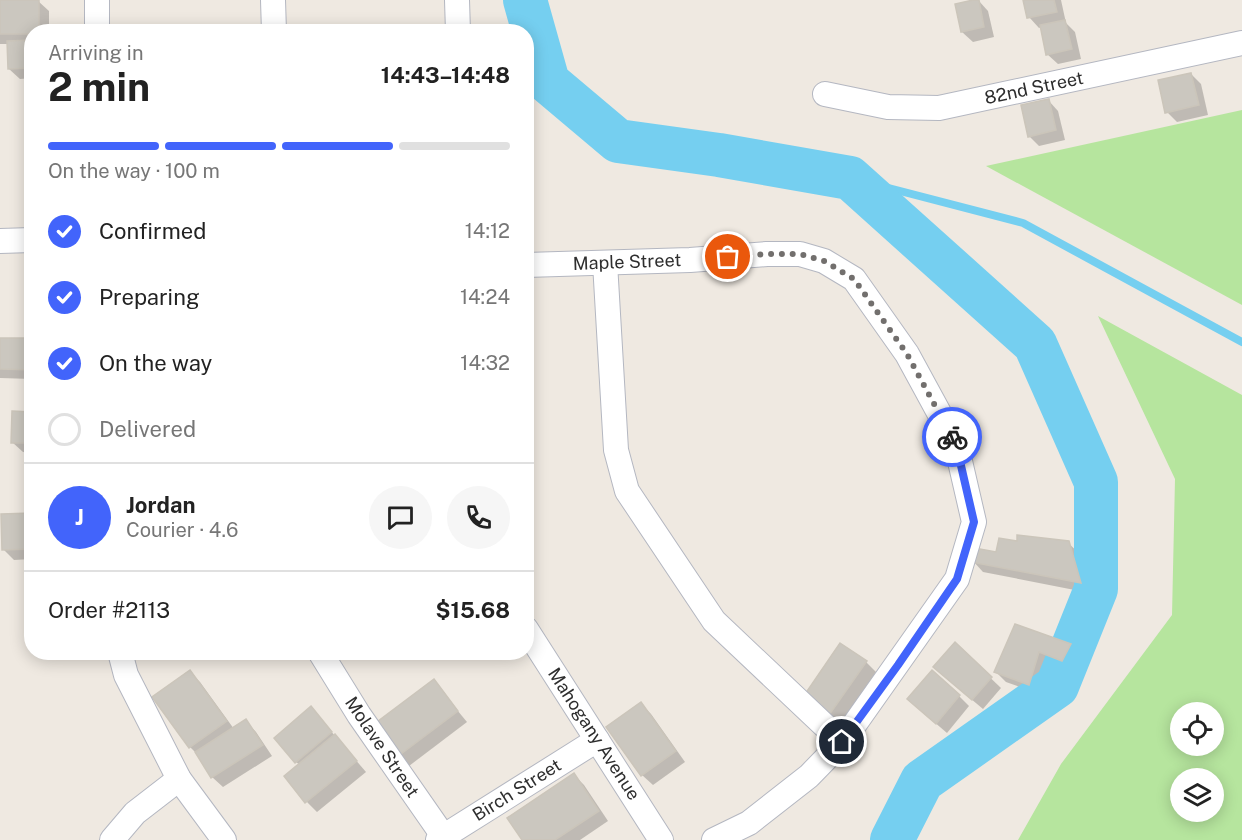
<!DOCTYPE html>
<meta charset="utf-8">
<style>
body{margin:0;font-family:"Public Sans",sans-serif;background:#f6f6f6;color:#222;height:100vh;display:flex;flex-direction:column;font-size:22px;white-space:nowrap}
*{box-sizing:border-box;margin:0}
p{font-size:20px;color:#767676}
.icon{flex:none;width:33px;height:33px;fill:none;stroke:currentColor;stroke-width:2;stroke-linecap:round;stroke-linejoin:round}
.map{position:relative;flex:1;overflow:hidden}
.drawer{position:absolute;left:24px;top:24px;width:510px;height:636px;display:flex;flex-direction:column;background:#fff;border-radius:24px;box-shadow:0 3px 15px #0003}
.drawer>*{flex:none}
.fabs{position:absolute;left:1170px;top:702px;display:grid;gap:12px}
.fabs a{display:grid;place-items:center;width:54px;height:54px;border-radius:50%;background:#fff;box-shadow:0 3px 15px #0003;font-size:30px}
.pin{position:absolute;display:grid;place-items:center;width:51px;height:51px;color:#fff;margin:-26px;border:3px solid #fff;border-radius:50%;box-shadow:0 2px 6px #0007}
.courier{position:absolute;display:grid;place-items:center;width:60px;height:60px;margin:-30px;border:4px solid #4264fb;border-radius:50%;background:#fff;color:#222;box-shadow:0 2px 8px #0007}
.head em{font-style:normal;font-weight:700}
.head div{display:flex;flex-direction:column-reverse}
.head{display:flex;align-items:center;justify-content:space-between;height:102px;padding:0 24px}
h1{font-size:39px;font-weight:700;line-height:45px}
.bar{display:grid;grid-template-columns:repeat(4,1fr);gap:9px 6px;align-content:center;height:72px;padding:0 24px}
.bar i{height:8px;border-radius:4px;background:#e0e0e0}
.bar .active{background:#4264fb}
.bar p{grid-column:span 4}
.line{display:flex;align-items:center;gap:15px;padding:0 24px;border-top:2px solid #e0e0e0}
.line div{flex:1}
.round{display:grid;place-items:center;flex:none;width:63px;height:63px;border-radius:32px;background:#f6f6f6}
ol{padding:0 24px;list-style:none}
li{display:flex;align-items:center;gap:18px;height:66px}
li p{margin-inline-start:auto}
li .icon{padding:6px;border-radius:50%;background:#4264fb;color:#fff;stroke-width:4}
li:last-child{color:#767676}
li i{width:33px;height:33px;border:3px solid #e0e0e0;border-radius:50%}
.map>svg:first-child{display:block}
.green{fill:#b6e59e;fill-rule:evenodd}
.shadow{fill:#0003}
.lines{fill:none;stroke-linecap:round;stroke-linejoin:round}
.stream{stroke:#75cff0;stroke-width:8}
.river{stroke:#75cff0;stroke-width:44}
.building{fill:#cbc7bf;stroke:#cbc5ba;stroke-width:1.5}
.minor-casing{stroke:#b4b7c1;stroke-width:26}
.minor{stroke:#fff;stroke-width:24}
.done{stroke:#726f6d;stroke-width:6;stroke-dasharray:0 10.8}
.route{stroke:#4264fb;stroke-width:8}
.labels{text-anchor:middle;stroke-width:5;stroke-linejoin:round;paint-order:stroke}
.street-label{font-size:18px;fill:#2e2e2e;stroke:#fff}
</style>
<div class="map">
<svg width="1242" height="840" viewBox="0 0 1242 840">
<rect width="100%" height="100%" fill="#efe9e1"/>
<g class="green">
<path d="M1242,110V305L986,166Z"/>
<path d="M1098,316L1242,395V840H1018L1061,764L1172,615L1175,479ZM1180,712H1214V746H1180ZM1180,778H1214V812H1180Z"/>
</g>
<g class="shadow">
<path d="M978,0L988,11L994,37L973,42L962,32Z"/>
<path d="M1025,0H1061L1066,23L1075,32L1081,59L1058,64L1047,54L1042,27L1039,28L1029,17Z"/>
<path d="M0,1H38L49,11V32H32V78L20,79L9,69L8,44H0Z"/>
<path d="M1191,74L1201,84L1208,115L1177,122L1167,112Z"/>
<path d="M1048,100L1058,111L1065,140L1039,146L1029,136Z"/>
<path d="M0,339L32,340V379L0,378Z"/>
<path d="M32,413V453L23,452L12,442Z"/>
<path d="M32,514V559L14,560L4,550Z"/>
<path d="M1019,543H1068L1079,553L1090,593L983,572L973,561Z"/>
<path d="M1016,626L1070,645L1080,655L1073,670L1049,661L1039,694L1006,682L996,672Z"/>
<path d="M955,644L1001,688L983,709L945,677Z"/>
<path d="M866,662L876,672L838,727L813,710Z"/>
<path d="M190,672L200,682L234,729L246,721L256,732L272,756L223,787L212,777L198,755L190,747Z"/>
<path d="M433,681L467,722L409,766L399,756Z"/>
<path d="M959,696L969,706L947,733L919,709Z"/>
<path d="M641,704L651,714L685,762L653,785L642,775Z"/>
<path d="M311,708L366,772L317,812L307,802L300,765L296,762Z"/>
<path d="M574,775L584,785L608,821L580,840H523Z"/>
</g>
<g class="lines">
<path class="stream" d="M850,178L1023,223L1242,342"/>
<path class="river" d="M525,0L548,82L618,141L719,155L850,178L1035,344L1096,482V589L1057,686L922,781L892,840"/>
</g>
<g class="building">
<path d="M0,0H39V32H32V34H0Z"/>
<path d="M973,0H979L984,27L961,32L955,4Z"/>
<path d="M1023,0H1054L1057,12L1027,18Z"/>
<path d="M1065,20L1072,49L1046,55L1040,25Z"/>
<path d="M32,40V68L8,69L7,41Z"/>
<path d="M1191,73L1199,105L1165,113L1158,80Z"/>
<path d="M1049,99L1056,130L1028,137L1021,105Z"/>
<path d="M0,338H32V370L0,369Z"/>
<path d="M12,411L32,412V443H11Z"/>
<path d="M32,513V549L2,550L1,514Z"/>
<path d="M1017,535L1069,541L1081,583L971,562L975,548L996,552L999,538L1017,541Z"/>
<path d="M1015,624L1071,644L1062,661L1039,652L1029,685L994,672Z"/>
<path d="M955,642L992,677L972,700L933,667Z"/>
<path d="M840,643L867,661L827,718L801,700Z"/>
<path d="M190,670L227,721L189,748L152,697Z"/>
<path d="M932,670L960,695L936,724L907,699Z"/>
<path d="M434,679L458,711L397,757L373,725Z"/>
<path d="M641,702L676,751L641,776L606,727Z"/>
<path d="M311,706L332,732L295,763L274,738Z"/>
<path d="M246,719L263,745L211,778L195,752Z"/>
<path d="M335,734L357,761L305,803L284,776Z"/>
<path d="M574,773L599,811L555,840H522L507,818Z"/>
</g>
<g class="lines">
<g class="minor-casing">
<g id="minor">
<path d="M97,0V32"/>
<path d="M273,0L274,32"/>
<path d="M457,0L458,32"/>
<path d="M825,94L888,107L939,108L1242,43"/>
<path d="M0,241L32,240"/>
<path d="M605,263L616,450L627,491L714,621L842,742"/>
<path d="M526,265L690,260L767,254H800L824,261L854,279L907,354L956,444L974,522L957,579L842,742L809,776L749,823L714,840"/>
<path d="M526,629L661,840"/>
<path d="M120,652L126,675L179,779L224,840"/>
<path d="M320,652L359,715L446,840"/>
<path d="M112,840L135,813L179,779"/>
<path d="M438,840L597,740"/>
</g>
</g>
<use href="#minor" class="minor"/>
</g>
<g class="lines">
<path class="done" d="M728,257L767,254H800L824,261L854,279L907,354L952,437"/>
<path class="route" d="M842,742L898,665L957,579L974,522L956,444L952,437"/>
</g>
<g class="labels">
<g class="street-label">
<text transform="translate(1034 88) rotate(-12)" y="6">82nd Street</text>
<text transform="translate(627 262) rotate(-2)" y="6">Maple Street</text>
<text transform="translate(594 734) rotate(57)" y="6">Mahogany Avenue</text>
<text transform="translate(382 747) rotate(56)" y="6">Molave Street</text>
<text transform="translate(517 790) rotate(-32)" y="6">Birch Street</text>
</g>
</g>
</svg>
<div class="fabs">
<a><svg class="icon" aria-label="locate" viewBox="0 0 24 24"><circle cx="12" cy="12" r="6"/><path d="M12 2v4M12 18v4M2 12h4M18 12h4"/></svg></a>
<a><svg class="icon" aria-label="layers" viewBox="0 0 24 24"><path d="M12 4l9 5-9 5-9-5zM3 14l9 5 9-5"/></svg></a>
</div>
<div class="pin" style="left:728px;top:257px;background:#ea580c"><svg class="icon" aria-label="bag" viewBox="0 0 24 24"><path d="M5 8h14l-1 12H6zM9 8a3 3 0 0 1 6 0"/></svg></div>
<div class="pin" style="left:842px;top:742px;background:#1f2937"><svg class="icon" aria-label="home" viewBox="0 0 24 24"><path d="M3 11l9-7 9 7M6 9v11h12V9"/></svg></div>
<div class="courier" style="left:952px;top:437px"><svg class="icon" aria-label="bike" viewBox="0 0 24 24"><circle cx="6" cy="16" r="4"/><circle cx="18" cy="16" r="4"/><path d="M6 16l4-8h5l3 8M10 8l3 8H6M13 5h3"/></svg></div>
<section class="drawer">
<div class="head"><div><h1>2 min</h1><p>Arriving in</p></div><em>14:43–14:48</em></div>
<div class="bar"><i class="active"></i><i class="active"></i><i class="active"></i><i></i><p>On the way · 100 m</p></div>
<ol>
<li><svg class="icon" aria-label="check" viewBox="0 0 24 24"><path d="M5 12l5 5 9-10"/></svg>Confirmed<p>14:12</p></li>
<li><svg class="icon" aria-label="check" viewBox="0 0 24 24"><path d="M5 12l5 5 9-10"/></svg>Preparing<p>14:24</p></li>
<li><svg class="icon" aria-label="check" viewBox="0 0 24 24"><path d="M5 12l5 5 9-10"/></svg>On the way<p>14:32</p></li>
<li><i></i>Delivered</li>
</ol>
<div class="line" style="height:108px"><b class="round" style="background:#4264fb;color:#fff">J</b><div><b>Jordan</b><p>Courier · 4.6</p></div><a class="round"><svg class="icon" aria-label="chat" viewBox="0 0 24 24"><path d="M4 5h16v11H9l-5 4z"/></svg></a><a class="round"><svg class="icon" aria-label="phone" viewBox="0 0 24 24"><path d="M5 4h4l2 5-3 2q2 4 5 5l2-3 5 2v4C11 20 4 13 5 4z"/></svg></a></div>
<div class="line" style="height:78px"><div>Order #2113</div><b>$15.68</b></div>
</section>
</div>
